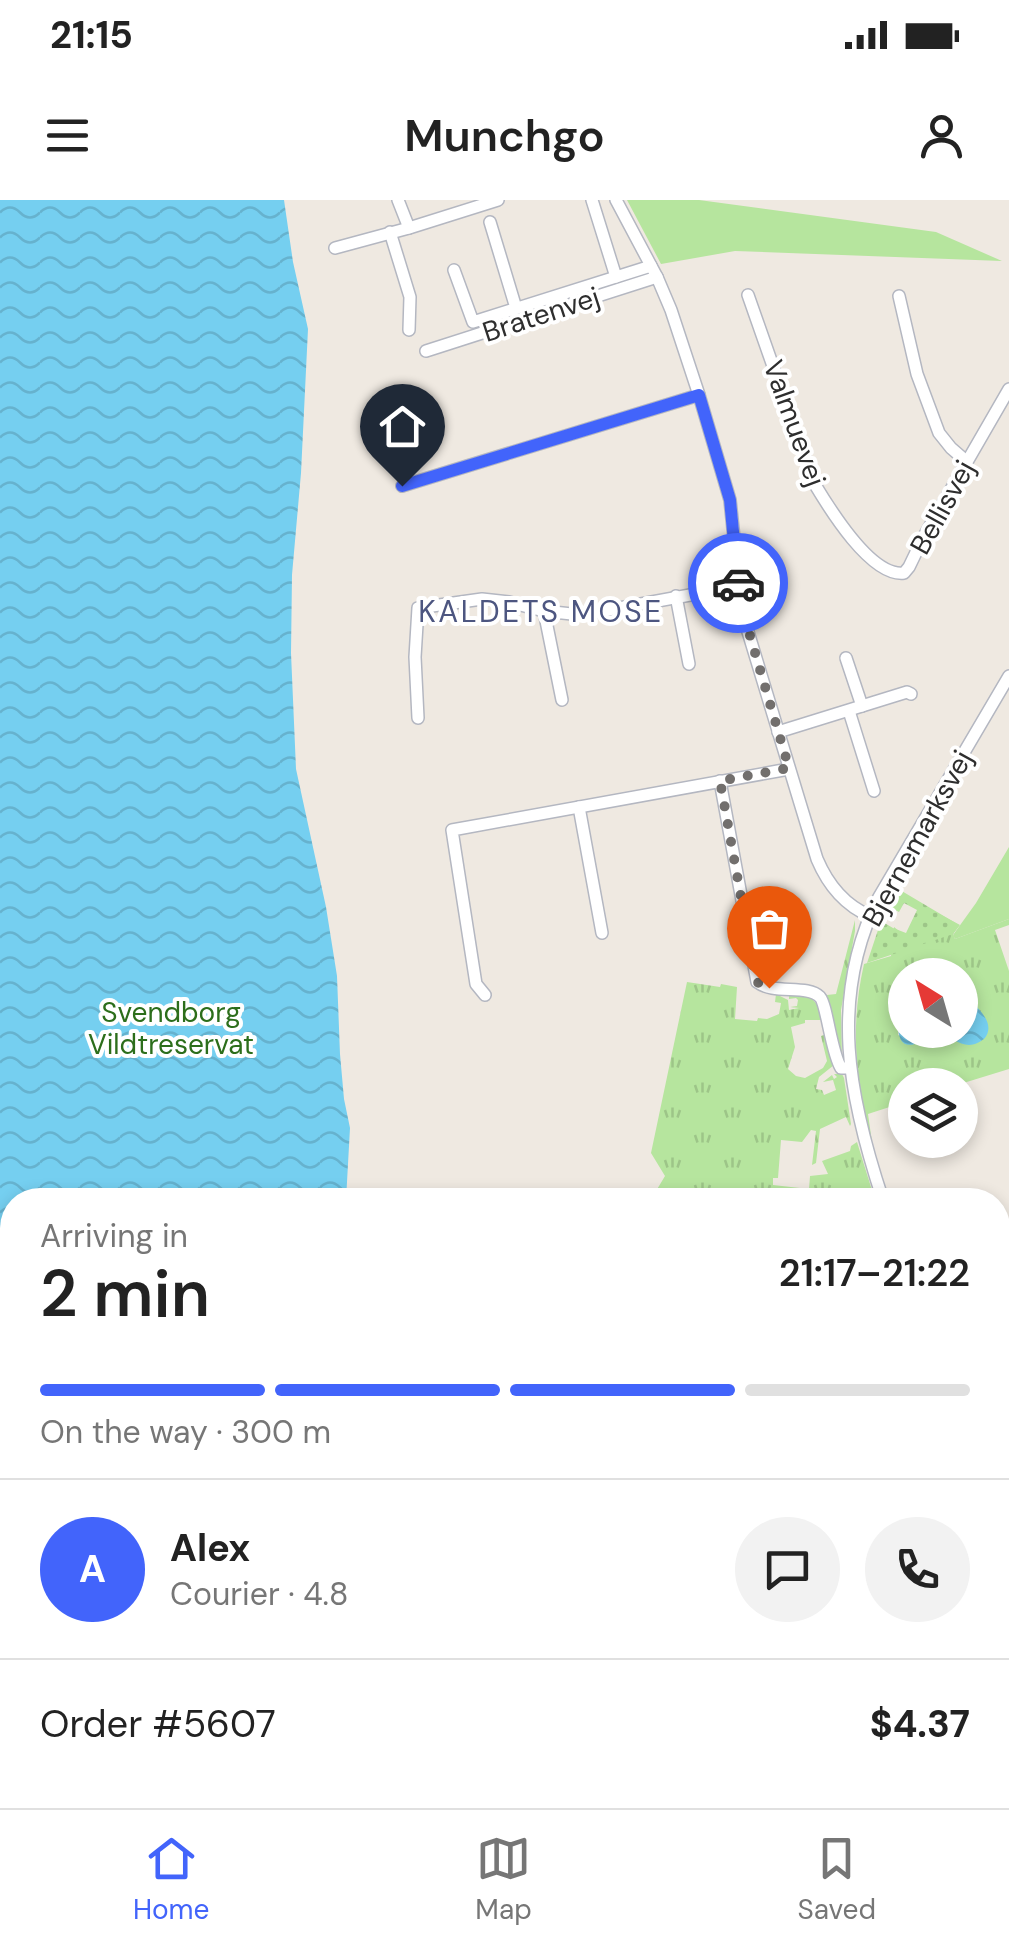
<!DOCTYPE html>
<meta charset="utf-8">
<style>
body{margin:0;font-family:"DM Sans",sans-serif;background:#f2f2f2;color:#222;height:100vh;display:flex;flex-direction:column;font-size:38px;white-space:nowrap}
*{box-sizing:border-box;margin:0}
p{font-size:32px;color:#767676}
.icon{flex:none;width:55px;height:55px;fill:none;stroke:currentColor;stroke-width:2;stroke-linecap:round;stroke-linejoin:round}
.map{position:relative;flex:1;overflow:hidden}
.panel{position:absolute;left:0px;top:988px;width:1010px;height:622px;display:flex;flex-direction:column;background:#fff;border-radius:40px 40px 0 0;box-shadow:0 5px 15px #0003}
.panel>*{flex:none}
.needle{width:65px;rotate:323deg}
.controls{position:absolute;left:888px;top:758px;display:grid;gap:20px}
.controls a{display:grid;place-items:center;width:90px;height:90px;border-radius:50%;background:#fff;box-shadow:0 5px 15px #0003;font-size:50px}
.pin{position:absolute;display:grid;place-items:center;width:85px;height:85px;color:#fff;margin:-102px -42px;border-radius:50% 50% 50% 0;rotate:-45deg;box-shadow:0 0 10px #0007}
.pin .icon{rotate:45deg}
.courier{position:absolute;display:grid;place-items:center;width:100px;height:100px;margin:-50px;border:8px solid #4264fb;border-radius:50%;background:#fff;color:#222;box-shadow:0 2px 12px #0007}
.overview em{font-style:normal;font-weight:600}
.overview div{display:flex;flex-direction:column-reverse}
.overview{display:flex;align-items:center;justify-content:space-between;height:170px;padding:0 40px}
h1{font-size:65px;font-weight:600;line-height:75px}
.bar{display:grid;grid-template-columns:repeat(4,1fr);gap:15px 10px;align-content:center;height:120px;padding:0 40px}
.bar i{height:12px;border-radius:8px;background:#e0e0e0}
.bar .current{background:#4264fb}
.bar p{grid-column:span 4}
.line{display:flex;align-items:center;gap:25px;padding:0 40px;border-top:2px solid #e0e0e0}
.line div{flex:1}
.round{display:grid;place-items:center;flex:none;width:105px;height:105px;border-radius:52px;background:#f2f2f2}
.status{display:flex;justify-content:space-between;align-items:center;height:70px;padding:0 50px;background:#fff;direction:ltr}
.status svg{height:28px;fill:currentColor}
header{display:flex;justify-content:space-between;align-items:center;height:130px;padding:0 40px;background:#fff;font-size:45px;font-weight:600}
.tabs{display:flex;justify-content:space-around;align-items:center;height:140px;border-top:2px solid #e0e0e0;background:#fff;font-size:28px;color:#767676}
.tabs a{display:grid;justify-items:center;gap:5px}
.tabs .current{color:#4264fb}
.map>svg:first-child{display:block}
.grass{fill:url(#grass-tufts);fill-rule:evenodd}
.forest{fill:url(#forest-firs)}
.park{fill:#b6e59e}
.garden{fill:url(#garden-dots)}
.water{fill:url(#water-waves)}
.lines{fill:none;stroke-linecap:round;stroke-linejoin:round}
.stream{stroke:#75cff0;stroke-width:4}
.minor-casing{stroke:#b4b7c1;stroke-width:14}
.minor{stroke:#fff;stroke-width:11}
.done{stroke:#726f6d;stroke-width:10;stroke-dasharray:0 18}
.route{stroke:#4264fb;stroke-width:12}
.labels{text-anchor:middle;stroke-width:8;stroke-linejoin:round;paint-order:stroke}
.street-label{font-size:28px;fill:#2e2e2e;stroke:#fff}
.park-label{font-size:28px;fill:#2c6e1b;stroke:#fff}
.neighbourhood-label{font-size:30px;letter-spacing:2.5px;fill:#4d5680;stroke:#fff}
</style>
<div class="status"><b>21:15</b><svg viewBox="0 0 49 12"><path d="M0 12V9h3v3zM5 12V6h3v6zM10 12V3h3v9zM15 12V0h3v12zM26 1h20v11H26zM47 4h2v5h-2z"/></svg></div>
<header><svg class="icon" aria-label="menu" viewBox="0 0 24 24"><path d="M4 6h16M4 12h16M4 18h16"/></svg>Munchgo<svg class="icon" aria-label="person" viewBox="0 0 24 24"><circle cx="12" cy="8" r="4"/><path d="M4 21q1-7 8-7t8 7"/></svg></header>
<div class="map">
<svg width="1009" height="1608" viewBox="0 0 1009 1608">
<defs>
<pattern id="grass-tufts" width="24" height="20" patternUnits="userSpaceOnUse" patternTransform="scale(2.5)"><rect width="24" height="20" fill="#b6e59e"/><path d="M3 7l-1-3M5 7V3M7 7l1-3M15 17l-1-3M17 17v-4M19 17l1-3" fill="none" stroke="#9dc588"/></pattern>
<pattern id="forest-firs" width="22" height="20" patternUnits="userSpaceOnUse" patternTransform="scale(2.5)"><rect width="22" height="20" fill="#b6e59e"/><path d="M5 1l3.5 6h-7zM16 11l3.5 6h-7z" fill="#9dc588"/></pattern>
<pattern id="garden-dots" width="8" height="8" patternUnits="userSpaceOnUse" patternTransform="scale(2.5)"><rect width="8" height="8" fill="#b6e59e"/><path d="M2 2h.1M6 6h.1" fill="none" stroke="#9dc588" stroke-width="1.8" stroke-linecap="round"/></pattern>
<pattern id="water-waves" width="16" height="10" patternUnits="userSpaceOnUse" patternTransform="scale(2.5)"><rect width="16" height="10" fill="#75cff0"/><path d="M0 5q4-4 8 0t8 0" fill="none" stroke="#66b2ce"/></pattern>
</defs>
<rect width="100%" height="100%" fill="#efe9e1"/>
<g class="grass">
<path d="M897,699L928,708L960,725L953,734L955,739L1009,719V725L995,730L1009,771V869L957,885H905V902L868,914L872,942C855,882 850,825 864,764L891,756L894,727L909,739L918,708L904,701L898,711L891,708ZM905,775H960V793L971,803L964,844L942,833L927,836L917,843L898,835L899,810L905,788Z"/>
<path d="M855,720V731L841,810L842,862L834,838L827,795L836,794Z"/>
<path d="M687,782L720,787L721,784L737,787L735,819L757,821L758,818L767,819L779,814L781,803L775,802L776,794L788,800L789,810L799,808L790,807L797,806L798,800L796,798L789,799V794C812,796 816,797 823,820H805V823L791,827L795,847L788,869L796,876L805,878L823,868L827,861L821,836L824,835L834,865L819,877L816,889L822,890L824,895L836,890L833,880L823,882L832,875L834,879L837,877L834,874H842L844,878L851,924L850,926L846,917L820,929L816,963L812,965L816,931L811,930L802,942L781,940L778,978H773V985L809,989L810,976L828,974L822,961L850,951L851,946L857,942L875,1000H701L671,986L661,994L656,991L665,976L651,953Z"/>
<path d="M721,1598H888L892,1608H724Z"/>
</g>
<g class="forest">
<path d="M671,985L701,1000H650L654,991L661,994Z"/>
<path d="M998,1375L1009,1411V1608H892L888,1598H998Z"/>
<path d="M157,1598H416V1603L429,1604L430,1598H720L724,1608H152Z"/>
</g>
<g class="park">
<path d="M627,0H699L936,32L1002,61L735,51L661,64Z"/>
<path d="M1009,647V719L955,739L953,735L976,703Z"/>
</g>
<path class="garden" d="M895,687L959,725L953,734L867,763L881,721L893,728L906,733L917,710L904,703L899,712L888,706L884,710Z"/>
<g class="water">
<path d="M0,0H284L293,62L308,129L301,273L292,375L291,453L296,569L326,707L337,776L340,854L344,899L350,928L346,1000H12V1482L0,1500Z"/>
<path d="M905,788V830H960V793C972,802 999,822 984,839C980,842 974,845 969,845C959,845 948,835 938,832C930,835 923,841 915,844C887,852 902,800 905,788Z"/>
</g>
<g class="lines">
<g class="stream">
<path d="M998,1378L1009,1414"/>
<path d="M217,1598L219,1608"/>
<path d="M302,1598L309,1608"/>
</g>
<g class="minor-casing">
<g id="minor">
<path d="M398,0L409,28"/>
<path d="M592,0L616,77"/>
<path d="M616,0L657,77L671,110L699,195L730,300L739,386L745,422L817,659C828,685 844,705 870,716"/>
<path d="M490,22L516,108"/>
<path d="M390,32L410,97L409,130"/>
<path d="M335,48L409,28L498,0"/>
<path d="M454,70L473,122L651,66"/>
<path d="M748,95L814,283C829,308 871,377 904,373L909,367L923,338L1009,189"/>
<path d="M899,96L917,174L939,233L951,248L966,261"/>
<path d="M426,151L657,77"/>
<path d="M402,286L699,195"/>
<path d="M676,396L689,464"/>
<path d="M544,411L562,500"/>
<path d="M846,458L862,506"/>
<path d="M849,511L874,591"/>
<path d="M418,518L415,457L418,408L482,399L509,402L544,411L581,415L739,386"/>
<path d="M778,532L907,492L911,494"/>
<path d="M720,581L757,782C774,795 807,784 820,797C827,805 831,852 841,868H849"/>
<path d="M579,607L602,733"/>
<path d="M485,795L476,784L452,630L789,569"/>
<path d="M883,1000C849,898 828,798 879,697L1009,476"/>
<path d="M998,1353L1009,1389"/>
</g>
</g>
<use href="#minor" class="minor"/>
</g>
<g class="lines">
<path class="done" d="M738,383L746,422L789,568L720,581L756,780L760,785L769,788"/>
<path class="route" d="M402,286L699,195L730,300L738,383"/>
</g>
<g class="labels">
<g class="street-label">
<text transform="translate(541 114) rotate(-18)" y="10">Bratenvej</text>
<text transform="translate(795 223) rotate(70)" y="10">Valmuevej</text>
<text transform="translate(942 307) rotate(-61)" y="10">Bellisvej</text>
<text transform="translate(917 638) rotate(-61)" y="10">Bjernemarksvej</text>
</g>
<g class="park-label">
<text x="171" y="822">Svendborg<tspan x="171" dy="32">Vildtreservat</tspan></text>
</g>
<g class="neighbourhood-label">
<text x="541" y="422">KALDETS MOSE</text>
</g>
</g>
</svg>
<div class="controls">
<a><svg class="needle" viewBox="-14 -14 28 28"><path d="M0-13l5 13h-10z" fill="#e53935"/><path d="M0 13l5-13h-10z" fill="#767676"/></svg></a>
<a><svg class="icon" aria-label="layers" viewBox="0 0 24 24"><path d="M12 4l9 5-9 5-9-5zM3 14l9 5 9-5"/></svg></a>
</div>
<div class="pin" style="left:769px;top:788px;background:#ea580c"><svg class="icon" aria-label="bag" viewBox="0 0 24 24"><path d="M5 8h14l-1 12H6zM9 8a3 3 0 0 1 6 0"/></svg></div>
<div class="pin" style="left:402px;top:286px;background:#1f2937"><svg class="icon" aria-label="home" viewBox="0 0 24 24"><path d="M3 11l9-7 9 7M6 9v11h12V9"/></svg></div>
<div class="courier" style="left:738px;top:383px"><svg class="icon" aria-label="car" viewBox="0 0 24 24"><path d="M5 17H2v-5l4-1 3-4h7l3 4 3 1v5h-3M9 17h6M6 11h13"/><circle cx="7" cy="17" r="2"/><circle cx="17" cy="17" r="2"/></svg></div>
<section class="panel">
<div class="overview"><div><h1>2 min</h1><p>Arriving in</p></div><em>21:17–21:22</em></div>
<div class="bar"><i class="current"></i><i class="current"></i><i class="current"></i><i></i><p>On the way · 300 m</p></div>
<div class="line" style="height:180px"><b class="round" style="background:#4264fb;color:#fff">A</b><div><b>Alex</b><p>Courier · 4.8</p></div><a class="round"><svg class="icon" aria-label="chat" viewBox="0 0 24 24"><path d="M4 5h16v11H9l-5 4z"/></svg></a><a class="round"><svg class="icon" aria-label="phone" viewBox="0 0 24 24"><path d="M5 4h4l2 5-3 2q2 4 5 5l2-3 5 2v4C11 20 4 13 5 4z"/></svg></a></div>
<div class="line" style="height:130px"><div>Order #5607</div><b>$4.37</b></div>
</section>
</div>
<nav class="tabs">
<a class="current"><svg class="icon" aria-label="home" viewBox="0 0 24 24"><path d="M3 11l9-7 9 7M6 9v11h12V9"/></svg>Home</a>
<a><svg class="icon" aria-label="map" viewBox="0 0 24 24"><path d="M3 6l6-2 6 2 6-2v14l-6 2-6-2-6 2zM9 4v14M15 6v14"/></svg>Map</a>
<a><svg class="icon" aria-label="saved" viewBox="0 0 24 24"><path d="M7 4h10v16l-5-4-5 4z"/></svg>Saved</a>
</nav>
